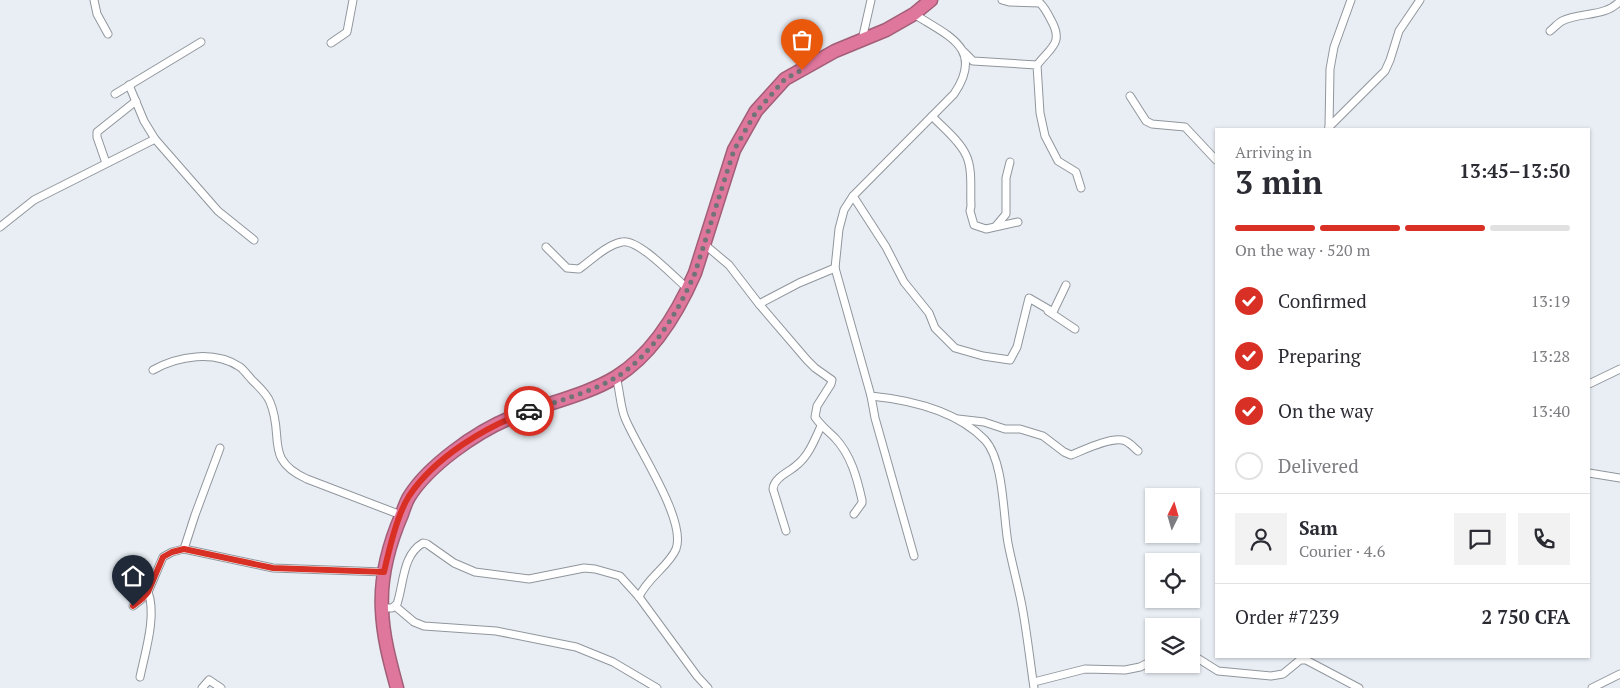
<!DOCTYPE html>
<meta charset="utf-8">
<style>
body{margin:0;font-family:"PT Serif",serif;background:#f2f2f3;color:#2b2b33;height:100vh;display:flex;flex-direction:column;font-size:19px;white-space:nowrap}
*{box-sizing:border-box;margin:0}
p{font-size:16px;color:#7c7c81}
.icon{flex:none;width:28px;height:28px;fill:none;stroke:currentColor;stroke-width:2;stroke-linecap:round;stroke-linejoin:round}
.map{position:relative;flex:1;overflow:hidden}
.side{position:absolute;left:1215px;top:128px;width:375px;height:530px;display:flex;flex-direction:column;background:#fff;border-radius:0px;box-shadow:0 1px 4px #0004}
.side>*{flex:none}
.needle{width:32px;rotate:5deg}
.buttons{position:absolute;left:1145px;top:488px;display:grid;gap:10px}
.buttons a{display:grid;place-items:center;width:55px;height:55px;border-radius:0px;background:#fff;box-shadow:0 1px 4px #0004;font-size:25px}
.pin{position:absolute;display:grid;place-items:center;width:42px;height:42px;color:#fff;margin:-51px -21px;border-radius:50% 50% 50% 0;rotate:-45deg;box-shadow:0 0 5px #0007}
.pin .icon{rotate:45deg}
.courier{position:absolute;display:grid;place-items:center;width:50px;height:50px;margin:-25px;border:4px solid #d93025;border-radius:50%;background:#fff;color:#222;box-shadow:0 1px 6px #0007}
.overview em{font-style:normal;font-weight:700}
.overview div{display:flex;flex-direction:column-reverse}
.overview{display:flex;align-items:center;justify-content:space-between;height:85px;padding:0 20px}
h1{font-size:32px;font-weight:700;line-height:38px}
.bar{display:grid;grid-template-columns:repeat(4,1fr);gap:8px 5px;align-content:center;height:60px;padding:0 20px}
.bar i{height:6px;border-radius:4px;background:#e1e1e2}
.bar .current{background:#d93025}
.bar p{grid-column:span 4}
.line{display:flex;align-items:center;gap:12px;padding:0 20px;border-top:1px solid #e1e1e2}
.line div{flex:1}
.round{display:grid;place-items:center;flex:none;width:52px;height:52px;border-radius:0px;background:#f2f2f3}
ol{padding:0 20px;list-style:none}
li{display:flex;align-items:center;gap:15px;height:55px}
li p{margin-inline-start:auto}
li .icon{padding:5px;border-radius:50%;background:#d93025;color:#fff;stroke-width:4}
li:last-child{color:#7c7c81}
li i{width:28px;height:28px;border:2px solid #e1e1e2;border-radius:50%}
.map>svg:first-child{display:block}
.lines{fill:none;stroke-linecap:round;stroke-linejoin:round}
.street-casing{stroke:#90969c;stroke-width:9}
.highway-casing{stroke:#a25e77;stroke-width:15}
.street{stroke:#fff;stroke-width:7}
.highway{stroke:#df769b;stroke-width:12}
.done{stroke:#707478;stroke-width:5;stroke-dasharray:0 9}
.route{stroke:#d93025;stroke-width:6}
</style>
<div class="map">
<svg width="1620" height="688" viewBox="0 0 1620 688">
<rect width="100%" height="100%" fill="#e8eef4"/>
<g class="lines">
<g class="street-casing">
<g id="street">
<path d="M94,0L97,14L108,34"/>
<path d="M1002,0L1009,2L1040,3C1045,8 1048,14 1051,20C1064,43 1051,47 1037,65"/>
<path d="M914,14C948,36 985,48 954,94L853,196L844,210L839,229L835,268L871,396C911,400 956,410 985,440C1004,461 1003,515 1008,543C1012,564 1018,585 1022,606C1027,633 1030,661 1034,688"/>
<path d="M1550,31C1554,28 1558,23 1562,21C1580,12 1606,17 1620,1"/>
<path d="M862,40L871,0"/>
<path d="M331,43L347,32L353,0"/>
<path d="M964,52L973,61L1037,65L1040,113L1045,136L1058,161L1076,172L1081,188"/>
<path d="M129,85L144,121L155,139L218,211L254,240"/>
<path d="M115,94L201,42"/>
<path d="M1130,96L1146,121L1152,124L1185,127L1216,160"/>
<path d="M932,116C943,128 959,140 966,155C973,169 970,191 971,206L970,211L974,225L986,229L1018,222"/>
<path d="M1329,127L1385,71L1390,60L1399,31L1420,0"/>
<path d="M1329,128L1330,69L1334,47L1351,0"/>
<path d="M106,163L97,137V132L136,101"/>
<path d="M853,196L886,247L904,282L929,313L935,328L955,348L983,356L1010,360L1017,347L1029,298L1053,312L1066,285"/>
<path d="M996,226L1006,214V178L1010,162"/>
<path d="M0,227L34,200L155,139"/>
<path d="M704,244L729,265L759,304L807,360L815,368L832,380L831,384L817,406L815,417C821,426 828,431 835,438C851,455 857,478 862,500V503L854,514"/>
<path d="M546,247L567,268L579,269C592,260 606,245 622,242C638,238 675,278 688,289"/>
<path d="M759,304L799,283L835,268"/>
<path d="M1048,311L1075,329"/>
<path d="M153,370C178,356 214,350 240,367C245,371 249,377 253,381C259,387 267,394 270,402C285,437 263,459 307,479L401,515"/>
<path d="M616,377C620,390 620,406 625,418C637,448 687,520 676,549C669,566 647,578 639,597"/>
<path d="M1589,384L1620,369"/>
<path d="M871,396L875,418L914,556"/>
<path d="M958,419L984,422L1005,429H1020L1043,436L1064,452L1071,455C1084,450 1108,438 1122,440C1129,441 1133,447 1138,451"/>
<path d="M1589,473L1620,478"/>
<path d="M786,531L773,489C774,477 790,472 798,464C809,455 815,439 821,426"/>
<path d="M184,549L195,515L220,448"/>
<path d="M133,606L142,599L148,592L163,557L172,552L184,549L273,568L384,572"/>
<path d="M395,606L414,622L424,626L496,631L576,647L613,662L657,688"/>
<path d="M382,608H392L397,604C404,584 402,555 423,543L427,544L454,563L475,572L529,579L584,568L595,569L620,576L639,597L697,676L708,688"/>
<path d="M1191,654L1218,671L1271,676L1283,674L1300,660H1306L1359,688"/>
<path d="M140,677C145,653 157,615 148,592"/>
<path d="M1034,682L1085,669L1125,670L1140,667L1154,660"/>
<path d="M202,688L209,680L221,688"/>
<path d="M1592,688L1620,674"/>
</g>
</g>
<g class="highway-casing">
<path id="highway" d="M397,688C390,662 383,637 382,610C380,577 389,544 402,514C404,508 406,502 409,497C428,466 476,432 510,418C543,404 585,396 616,377C653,354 678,312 695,273L734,150L756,111L785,79L835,51L886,30L914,14L931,0"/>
</g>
<use href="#street" class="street"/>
<use href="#highway" class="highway"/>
</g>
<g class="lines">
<path class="done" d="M529,411C557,401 589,393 615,378C652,356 678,312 695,273L734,150L756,112L785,79L802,70"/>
<path class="route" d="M133,606L142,599L148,592L163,557L172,552L184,549L273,568L384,572C389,550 397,515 409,496C435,457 486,426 529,411"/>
</g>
</svg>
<div class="buttons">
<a><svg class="needle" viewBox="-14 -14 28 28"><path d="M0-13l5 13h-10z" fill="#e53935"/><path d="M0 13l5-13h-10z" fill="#7c7c81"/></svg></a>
<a><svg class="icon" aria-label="locate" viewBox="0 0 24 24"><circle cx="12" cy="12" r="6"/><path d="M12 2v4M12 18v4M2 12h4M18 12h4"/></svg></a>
<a><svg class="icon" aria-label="layers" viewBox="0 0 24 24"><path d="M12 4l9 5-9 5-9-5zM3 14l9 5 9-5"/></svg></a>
</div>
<div class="pin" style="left:802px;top:70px;background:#ea580c"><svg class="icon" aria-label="bag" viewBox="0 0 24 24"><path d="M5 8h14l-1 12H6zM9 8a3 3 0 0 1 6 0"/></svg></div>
<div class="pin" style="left:133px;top:606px;background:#1f2937"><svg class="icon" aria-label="home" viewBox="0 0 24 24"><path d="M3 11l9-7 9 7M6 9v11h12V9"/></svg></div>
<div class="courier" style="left:529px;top:411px"><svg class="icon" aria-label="car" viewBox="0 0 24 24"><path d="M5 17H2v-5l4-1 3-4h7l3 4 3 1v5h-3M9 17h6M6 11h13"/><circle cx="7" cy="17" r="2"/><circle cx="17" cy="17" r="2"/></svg></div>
<section class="side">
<div class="overview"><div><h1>3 min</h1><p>Arriving in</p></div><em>13:45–13:50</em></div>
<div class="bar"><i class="current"></i><i class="current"></i><i class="current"></i><i></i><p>On the way · 520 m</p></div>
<ol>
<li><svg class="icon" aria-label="check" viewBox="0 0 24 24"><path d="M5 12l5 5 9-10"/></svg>Confirmed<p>13:19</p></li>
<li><svg class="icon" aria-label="check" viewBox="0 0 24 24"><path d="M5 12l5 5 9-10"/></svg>Preparing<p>13:28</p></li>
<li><svg class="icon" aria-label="check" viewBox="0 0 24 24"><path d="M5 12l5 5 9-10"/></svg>On the way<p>13:40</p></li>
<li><i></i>Delivered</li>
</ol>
<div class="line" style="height:90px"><a class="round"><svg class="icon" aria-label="person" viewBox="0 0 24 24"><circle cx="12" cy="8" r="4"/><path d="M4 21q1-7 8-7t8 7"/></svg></a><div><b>Sam</b><p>Courier · 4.6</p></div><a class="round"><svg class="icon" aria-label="chat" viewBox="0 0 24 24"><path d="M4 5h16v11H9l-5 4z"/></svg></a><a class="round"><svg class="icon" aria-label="phone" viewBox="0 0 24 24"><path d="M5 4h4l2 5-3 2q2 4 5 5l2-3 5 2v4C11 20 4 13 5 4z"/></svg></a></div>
<div class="line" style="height:65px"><div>Order #7239</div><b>2 750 CFA</b></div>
</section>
</div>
